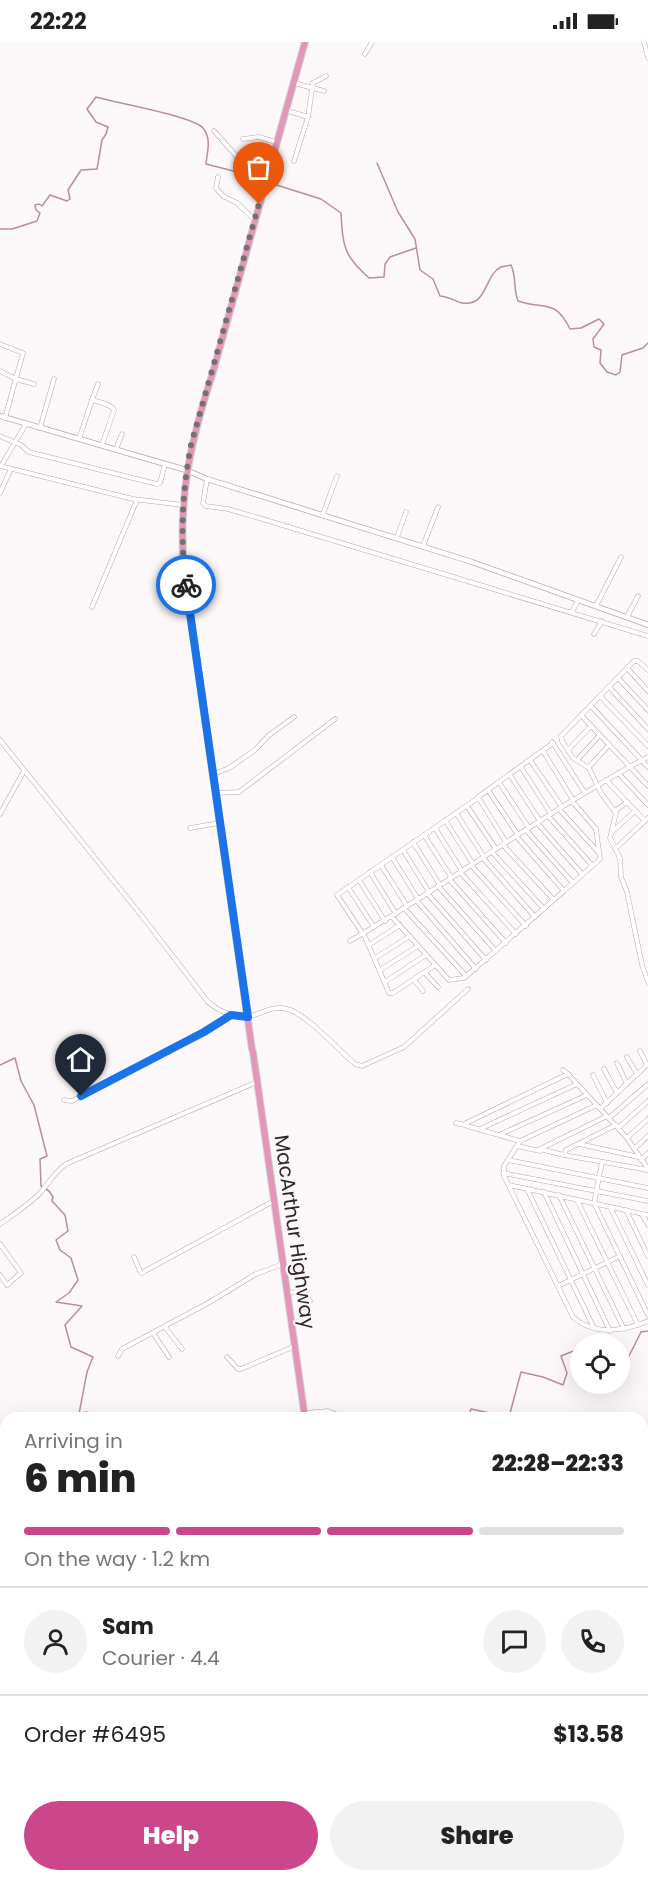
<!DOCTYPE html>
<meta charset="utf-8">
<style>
body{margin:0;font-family:Poppins,sans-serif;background:#f2f2f2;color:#222;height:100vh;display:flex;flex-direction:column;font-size:22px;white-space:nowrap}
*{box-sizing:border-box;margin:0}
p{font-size:20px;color:#767676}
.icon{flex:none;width:33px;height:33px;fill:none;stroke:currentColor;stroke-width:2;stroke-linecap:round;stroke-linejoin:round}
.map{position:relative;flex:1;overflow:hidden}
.side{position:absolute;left:0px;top:1370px;width:648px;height:470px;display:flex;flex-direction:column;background:#fff;border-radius:18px 18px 0 0;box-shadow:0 6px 24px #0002}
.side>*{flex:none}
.tools{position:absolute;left:570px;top:1292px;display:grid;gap:12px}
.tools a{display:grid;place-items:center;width:60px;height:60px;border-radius:50%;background:#fff;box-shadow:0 6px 24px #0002;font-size:30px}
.pin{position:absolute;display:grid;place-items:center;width:51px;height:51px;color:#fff;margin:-62px -26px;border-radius:50% 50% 50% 0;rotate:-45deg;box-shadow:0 0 6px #0007}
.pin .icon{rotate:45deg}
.courier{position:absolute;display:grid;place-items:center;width:60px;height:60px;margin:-30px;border:4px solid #1a73e8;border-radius:50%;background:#fff;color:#222;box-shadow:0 2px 8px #0007}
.summary em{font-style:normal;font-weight:800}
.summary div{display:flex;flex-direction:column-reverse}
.summary{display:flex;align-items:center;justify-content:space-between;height:102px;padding:0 24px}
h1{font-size:39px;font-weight:800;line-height:45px}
.bar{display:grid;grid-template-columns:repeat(4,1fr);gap:9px 6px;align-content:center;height:72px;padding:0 24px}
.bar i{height:8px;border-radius:4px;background:#e0e0e0}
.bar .current{background:#cb468a}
.bar p{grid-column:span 4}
.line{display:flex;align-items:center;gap:15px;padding:0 24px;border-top:2px solid #e0e0e0}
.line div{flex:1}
.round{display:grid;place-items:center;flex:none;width:63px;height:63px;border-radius:32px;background:#f2f2f2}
.action{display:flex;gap:12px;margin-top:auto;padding:12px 24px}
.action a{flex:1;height:69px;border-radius:36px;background:#cb468a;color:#fff;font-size:24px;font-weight:800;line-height:69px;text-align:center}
.action a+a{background:#f2f2f2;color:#222}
.status{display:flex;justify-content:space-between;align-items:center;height:42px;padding:0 30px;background:#fff;direction:ltr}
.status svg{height:16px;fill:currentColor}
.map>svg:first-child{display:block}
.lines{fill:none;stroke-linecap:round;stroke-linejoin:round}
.stream{stroke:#b98ea0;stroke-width:1.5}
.minor-casing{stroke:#baa4ac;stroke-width:5}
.tertiary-casing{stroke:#baa4ac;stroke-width:6}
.trunk-casing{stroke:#d5d4d4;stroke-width:8}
.minor{stroke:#fff;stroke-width:4}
.tertiary{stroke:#fff;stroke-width:4.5}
.trunk{stroke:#e296b8;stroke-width:6}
.done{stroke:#766f72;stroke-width:6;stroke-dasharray:0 10.8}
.route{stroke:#1a73e8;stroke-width:8}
.labels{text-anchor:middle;stroke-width:4.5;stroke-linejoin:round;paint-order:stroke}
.street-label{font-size:20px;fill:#2e2629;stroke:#fcf7f9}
</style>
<div class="status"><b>22:22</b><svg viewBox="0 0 49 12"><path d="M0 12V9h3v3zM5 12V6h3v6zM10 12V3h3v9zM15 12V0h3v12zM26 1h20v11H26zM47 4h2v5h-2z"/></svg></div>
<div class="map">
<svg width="648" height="1838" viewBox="0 0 648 1838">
<rect width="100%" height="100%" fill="#fcf7f9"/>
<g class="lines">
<g class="stream">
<path d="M377,121L398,170L415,197L420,228L433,237L440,254C451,255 456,260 462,261C488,265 484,233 501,225C504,224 508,224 511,223C517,236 513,247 518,259C544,268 555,256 570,287L581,286L599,277L604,282L593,297L594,305L601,308L600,321L607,330L616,333L620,330L622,313L643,306L648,301"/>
<path d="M267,140L321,157L341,171C343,204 343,213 369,236L384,235L385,222L390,215L416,206"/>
<path d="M0,187H12L37,179L40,171L36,168L35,163L39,162L42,164L50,153L67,159L70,157L68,148L81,128L97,127L102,98L106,92L108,85L96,80L87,67L96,55C116,61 193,74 203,86C212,97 207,110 206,122L249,133L262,139"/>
<path d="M0,1023L15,1016L21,1039L34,1063L47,1114L40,1117L41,1144L49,1149L53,1155L52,1159L65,1173L68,1189L56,1198L60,1208L71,1216L78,1238L69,1251L56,1260L82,1264L65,1283L71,1305L93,1315L87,1330L79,1372"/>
<path d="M599,1302L603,1298L609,1302"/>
<path d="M620,1312L626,1316L629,1314L641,1290L648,1289"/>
<path d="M64,1376L86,1370L102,1376"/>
<path d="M147,1376L183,1373L186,1376"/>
<path d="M468,1376L471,1367L509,1375L521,1330L543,1335L563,1343L567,1331L561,1314L576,1308L580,1310"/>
<path d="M0,1423L6,1422"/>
</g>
<g class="minor-casing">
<g id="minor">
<path d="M644,0L648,16"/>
<path d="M365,12L372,0"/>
<path d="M294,41L324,49"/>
<path d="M285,68L308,75"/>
<path d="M214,89L239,117L268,130"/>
<path d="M243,97L259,95L276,100"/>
<path d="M294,119L308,75L313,41L326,34"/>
<path d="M218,135L216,146L223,154L237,161L255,178"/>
<path d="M0,302L23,311L5,376"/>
<path d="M0,329L16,337L34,342"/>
<path d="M92,358L98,342"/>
<path d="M40,386L54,337"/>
<path d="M0,394L21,403L29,410L157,442L160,441L165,422"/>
<path d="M79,397L92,358C99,360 111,362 114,368L102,403"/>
<path d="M116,407L122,392"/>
<path d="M0,424L133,457L183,463"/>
<path d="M1,424L26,382"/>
<path d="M207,437L203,461L206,464L228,467L269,479L648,594"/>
<path d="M0,451L11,427"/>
<path d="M323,472L337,434"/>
<path d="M397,495L406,470"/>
<path d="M423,504L438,465"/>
<path d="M596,564L621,515"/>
<path d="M92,565L137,458"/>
<path d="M572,570L578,558"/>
<path d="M627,575L638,554"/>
<path d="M594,592L602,579"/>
<path d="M627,626L648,649"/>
<path d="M648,628L638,619H634L561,694L562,699L573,716L589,726L601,751L616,771L610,796L620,816L621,835L627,850L642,923L648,940"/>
<path d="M618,636L648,668"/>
<path d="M609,645L648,687"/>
<path d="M600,654L648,704"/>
<path d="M591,664L648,725"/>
<path d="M581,673L648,744"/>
<path d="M0,698L145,878L208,960C219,969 236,978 251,974C263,971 274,963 287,967C305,971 339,1008 355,1022L362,1024L404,1005L468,947"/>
<path d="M552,700L585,751"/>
<path d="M568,708L591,684"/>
<path d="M543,709L573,758"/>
<path d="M530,718L562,765"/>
<path d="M577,718L600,693"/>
<path d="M521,725L551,772"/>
<path d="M588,726L609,703"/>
<path d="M618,731L648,763"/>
<path d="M214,732L229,726L255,708L268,694L294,675"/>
<path d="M510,733L540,779"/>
<path d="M606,738L645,779"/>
<path d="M499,740L529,786"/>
<path d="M488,748L518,793"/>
<path d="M216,751L239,750L335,677"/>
<path d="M467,764L496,807"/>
<path d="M559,767L599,811"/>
<path d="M615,769L627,760"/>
<path d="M456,771L484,815"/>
<path d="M0,772L24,729"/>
<path d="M548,774L592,823"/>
<path d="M445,778L473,822"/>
<path d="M537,781L582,832"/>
<path d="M190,786L219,781"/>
<path d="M435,786L462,829"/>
<path d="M526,788L573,841"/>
<path d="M613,789L635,769"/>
<path d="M424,793L451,835"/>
<path d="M413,800L440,843"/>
<path d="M506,800L478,755L553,701"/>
<path d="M503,803L554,858"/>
<path d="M615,807L648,776"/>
<path d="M403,808L429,850"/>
<path d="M492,810L544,867"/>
<path d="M392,815L418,857"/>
<path d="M483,816L535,875"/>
<path d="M381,823L407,864"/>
<path d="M471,823L526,884"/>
<path d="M370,830L396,872"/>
<path d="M460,830L516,892"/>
<path d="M449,837L506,901"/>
<path d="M359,838L385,879"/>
<path d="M438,844L496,909"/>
<path d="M348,845L374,885"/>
<path d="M564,849L600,817L596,787L572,759"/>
<path d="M427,851L486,918"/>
<path d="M416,858L476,927"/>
<path d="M404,866L466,934"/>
<path d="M392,875L449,938L464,936L564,849L516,794"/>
<path d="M350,899C451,840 545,770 648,715"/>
<path d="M369,903L400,883"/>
<path d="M375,916L410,894"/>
<path d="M435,923L393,951H389L365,895L337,853L478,756"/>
<path d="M380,928L418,904"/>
<path d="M425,931L438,945"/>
<path d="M414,938L423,949"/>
<path d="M385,940L426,913"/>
<path d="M640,1009L647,1023"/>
<path d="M627,1015L637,1032"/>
<path d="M617,1021L627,1042"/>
<path d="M604,1027L617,1051"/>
<path d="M563,1028L568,1032"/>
<path d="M593,1033L607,1061"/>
<path d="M64,1058L72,1059L204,990L230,973"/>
<path d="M601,1066L648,1022"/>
<path d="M609,1076L648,1042"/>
<path d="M456,1081L465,1083"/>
<path d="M616,1083L566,1108L564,1113L648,1128"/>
<path d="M618,1086L648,1059"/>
<path d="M480,1087L577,1042"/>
<path d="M501,1092L587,1053"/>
<path d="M627,1096L648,1077"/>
<path d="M520,1099L597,1063"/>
<path d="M579,1102L639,1115"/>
<path d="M517,1104L540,1109"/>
<path d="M635,1106L648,1094"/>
<path d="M564,1113L540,1107L607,1074"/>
<path d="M508,1118L648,1146"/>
<path d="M641,1118L648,1111"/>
<path d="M602,1120L594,1161L648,1273"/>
<path d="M648,1127L627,1096L568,1032L466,1081L467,1084L520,1099L504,1124V1134L573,1275C594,1294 624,1289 648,1279"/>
<path d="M503,1131L648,1159"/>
<path d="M509,1143L648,1173"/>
<path d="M527,1147L593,1284"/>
<path d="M544,1150L610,1289"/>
<path d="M559,1153L624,1287"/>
<path d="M577,1158L638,1283"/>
<path d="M610,1165L648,1243"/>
<path d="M626,1168L648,1214"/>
<path d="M642,1172L648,1183"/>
<path d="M0,1182C14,1172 29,1163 41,1150C50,1139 54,1131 66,1122L257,1040"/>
<path d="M0,1202L21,1231L7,1243L0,1233"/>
<path d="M134,1215L140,1229L142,1231L145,1229L270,1161"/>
<path d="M558,1244L620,1214"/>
<path d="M287,1251L304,1249L310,1259"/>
<path d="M165,1285L182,1307"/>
<path d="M153,1291L169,1315"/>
<path d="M118,1314L122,1307L210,1260L256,1232L283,1222"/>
<path d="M227,1315L238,1327H241L295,1304"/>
<path d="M305,1371L328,1369L345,1376"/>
<path d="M642,1740L648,1715"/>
<path d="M642,1743L648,1745"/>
<path d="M642,1757L648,1758"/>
<path d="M642,1771L648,1772"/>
<path d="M642,1804L648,1806"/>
<path d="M642,1822L648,1823"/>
<path d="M83,1833L85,1838"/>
<path d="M206,1833L209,1838"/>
<path d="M385,1833V1838"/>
<path d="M472,1833L483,1836"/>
<path d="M591,1833L605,1838"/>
<path d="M612,1833V1838"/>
<path d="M620,1833L640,1838"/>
<path d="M454,1838L455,1833"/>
</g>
</g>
<g class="tertiary-casing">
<g id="tertiary">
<path d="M0,374L186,428L207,437L472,520L648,583"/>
<path d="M642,1526L648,1520"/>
<path d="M71,1838L74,1833"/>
<path d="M483,1838V1833"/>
</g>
</g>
<g class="trunk-casing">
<g id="trunk">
<path d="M252,1007L184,530C178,455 190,401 213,330L305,0"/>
<path d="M253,1010L305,1376"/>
<path d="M346,1833V1838"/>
</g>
</g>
<use href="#minor" class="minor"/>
<use href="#tertiary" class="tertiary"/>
<use href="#trunk" class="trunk"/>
</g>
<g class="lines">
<path class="done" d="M186,543C180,496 182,450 191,403L259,162"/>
<path class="route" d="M81,1054L204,990L231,973L248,975L186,543"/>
</g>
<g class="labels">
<g class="street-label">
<text transform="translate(295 1190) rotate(82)" y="7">MacArthur Highway</text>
</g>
</g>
</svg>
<div class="tools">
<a><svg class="icon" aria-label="locate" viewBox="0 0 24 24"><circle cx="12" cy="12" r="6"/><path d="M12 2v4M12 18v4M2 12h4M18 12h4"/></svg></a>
</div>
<div class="pin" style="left:259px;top:162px;background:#ea580c"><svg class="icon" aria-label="bag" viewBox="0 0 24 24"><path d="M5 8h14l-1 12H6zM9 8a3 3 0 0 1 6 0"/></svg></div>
<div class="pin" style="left:81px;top:1054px;background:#1f2937"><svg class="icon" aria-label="home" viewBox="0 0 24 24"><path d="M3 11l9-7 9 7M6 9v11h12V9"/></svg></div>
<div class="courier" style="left:186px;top:543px"><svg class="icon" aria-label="bike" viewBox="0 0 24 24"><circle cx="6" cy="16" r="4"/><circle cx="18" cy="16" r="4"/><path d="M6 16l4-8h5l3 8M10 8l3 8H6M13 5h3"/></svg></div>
<section class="side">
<div class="summary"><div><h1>6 min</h1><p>Arriving in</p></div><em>22:28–22:33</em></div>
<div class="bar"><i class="current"></i><i class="current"></i><i class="current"></i><i></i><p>On the way · 1.2 km</p></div>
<div class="line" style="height:108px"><a class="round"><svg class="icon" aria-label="person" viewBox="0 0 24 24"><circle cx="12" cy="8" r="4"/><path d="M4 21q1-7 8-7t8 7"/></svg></a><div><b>Sam</b><p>Courier · 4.4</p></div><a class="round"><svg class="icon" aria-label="chat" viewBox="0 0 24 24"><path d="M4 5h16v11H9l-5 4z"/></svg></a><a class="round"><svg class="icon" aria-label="phone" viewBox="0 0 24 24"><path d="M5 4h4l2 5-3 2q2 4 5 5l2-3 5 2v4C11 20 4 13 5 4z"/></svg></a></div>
<div class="line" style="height:78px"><div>Order #6495</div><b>$13.58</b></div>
<div class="action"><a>Help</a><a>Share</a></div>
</section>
</div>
